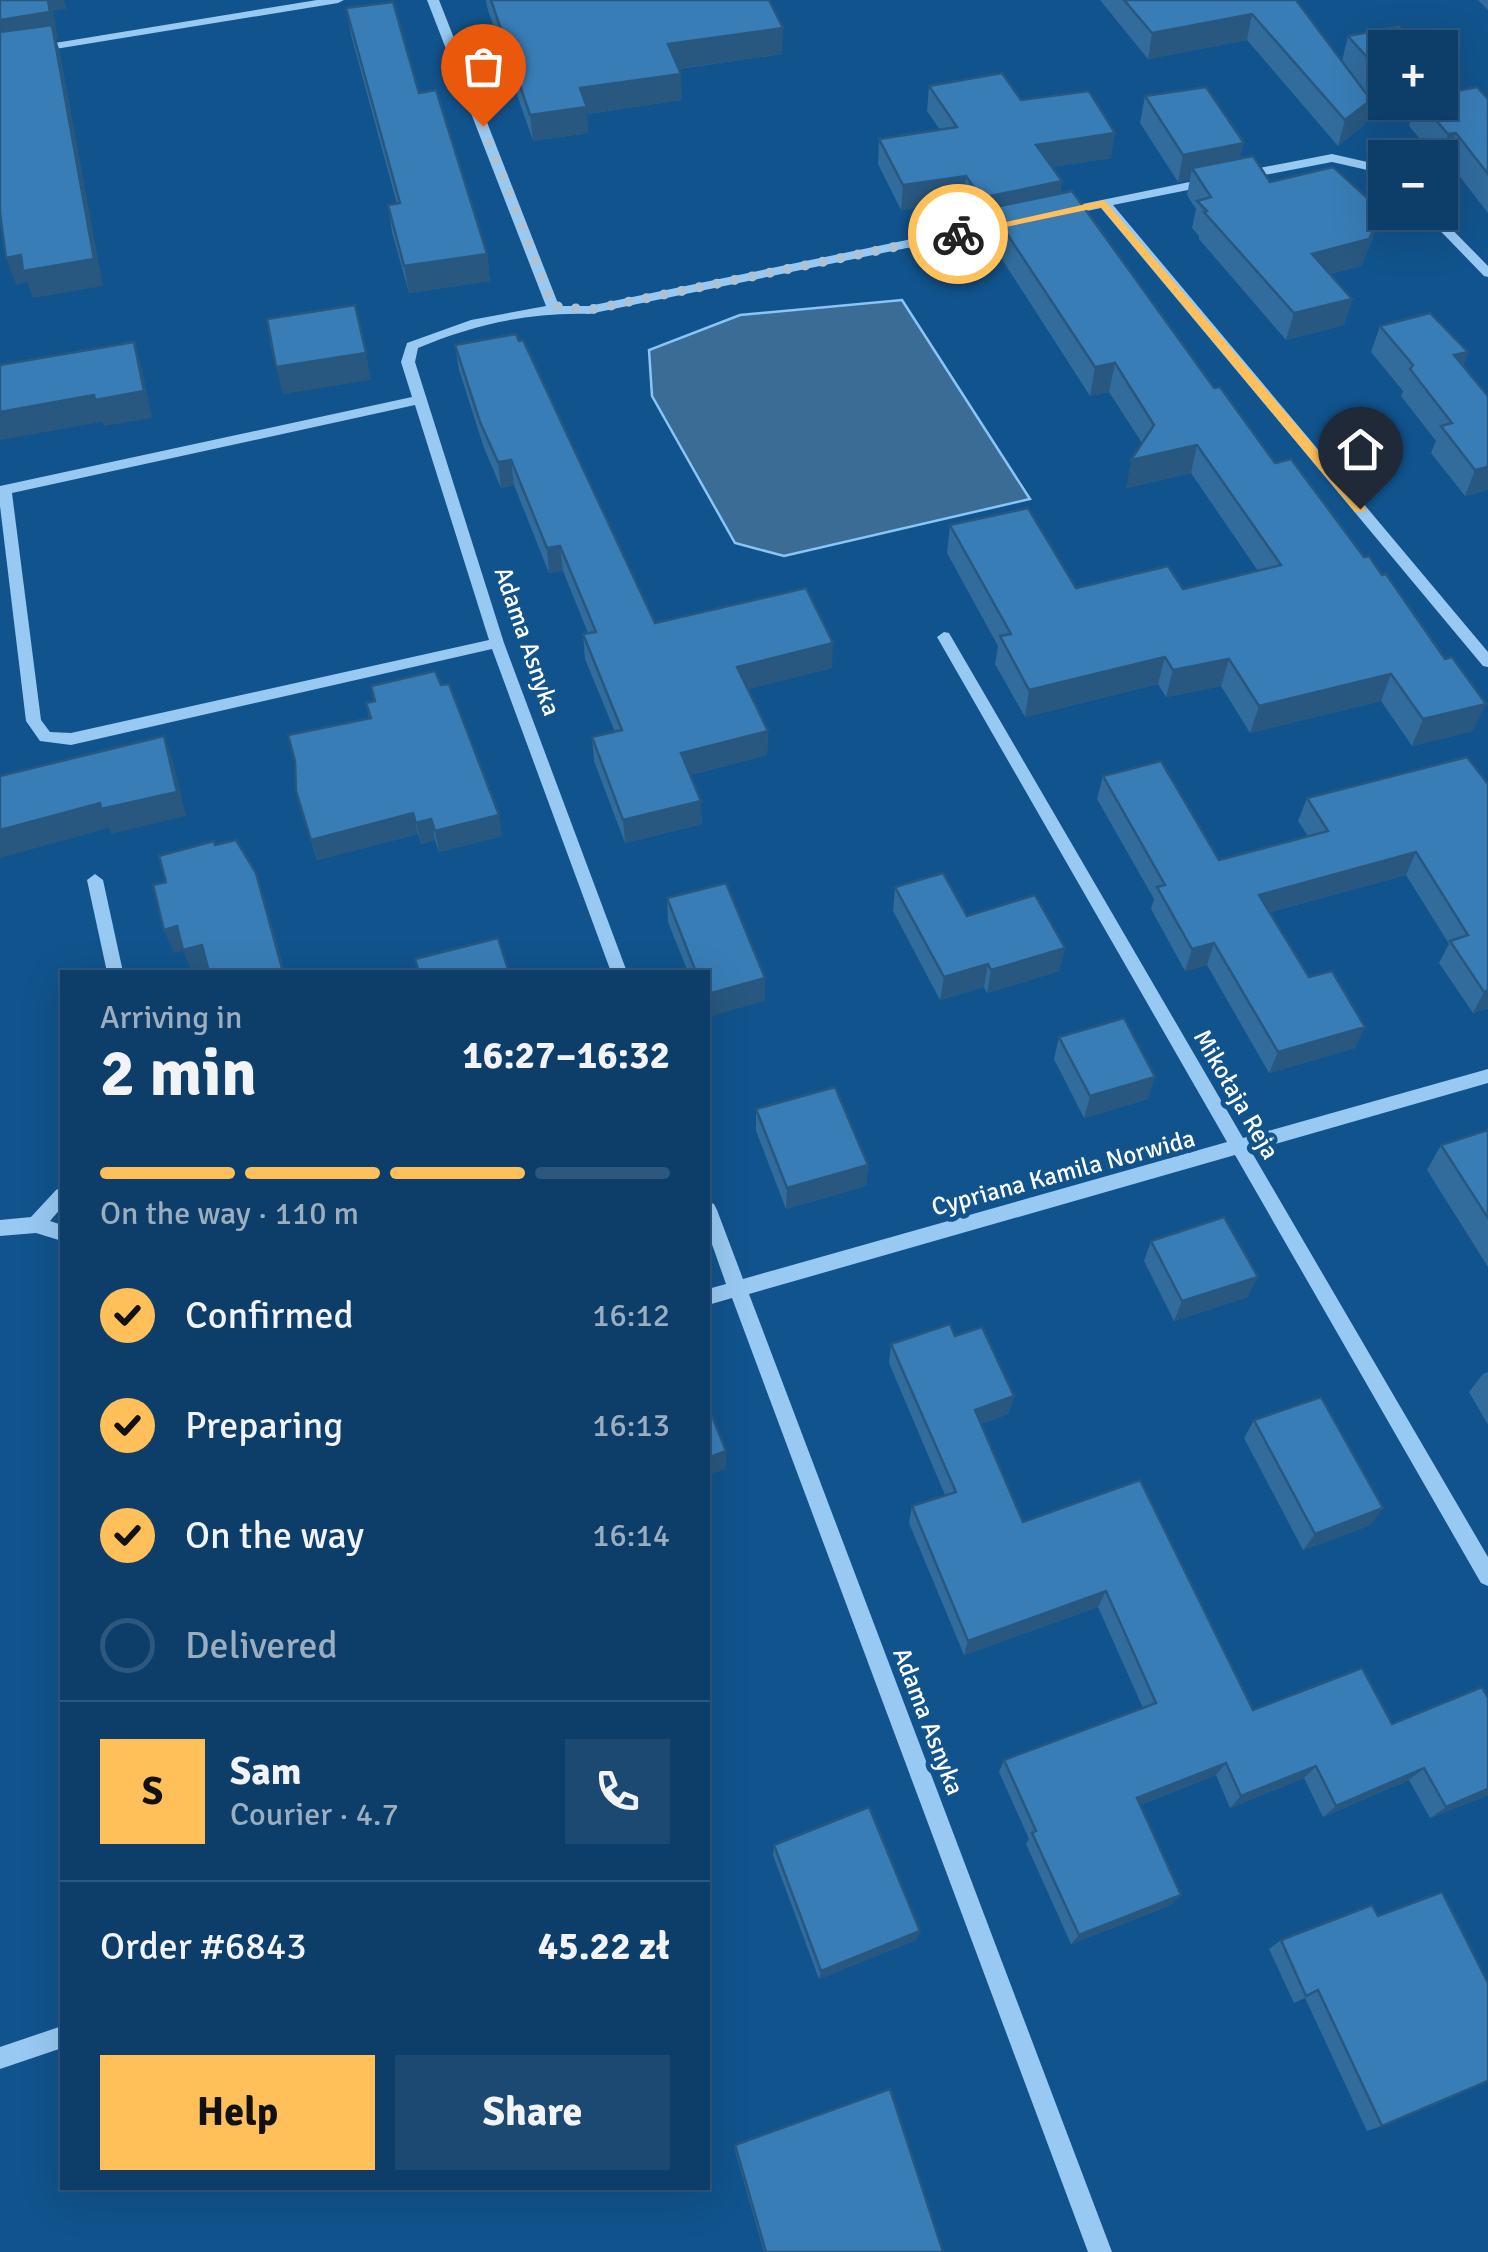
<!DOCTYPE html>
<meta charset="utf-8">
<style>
body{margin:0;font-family:Signika,sans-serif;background:#1b4971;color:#f1f3f6;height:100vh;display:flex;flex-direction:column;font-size:38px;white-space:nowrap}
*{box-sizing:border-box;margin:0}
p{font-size:32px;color:#9aaec0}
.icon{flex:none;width:55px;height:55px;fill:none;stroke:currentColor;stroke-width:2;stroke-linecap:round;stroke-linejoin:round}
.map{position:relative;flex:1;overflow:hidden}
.side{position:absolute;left:60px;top:970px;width:650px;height:1220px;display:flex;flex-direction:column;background:#0d3e69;border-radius:0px;box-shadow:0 10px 40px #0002,0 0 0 2px #2d577d}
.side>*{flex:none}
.fabs{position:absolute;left:1368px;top:30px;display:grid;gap:20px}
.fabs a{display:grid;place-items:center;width:90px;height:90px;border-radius:0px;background:#0d3e69;box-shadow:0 10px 40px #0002,0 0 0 2px #2d577d;font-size:50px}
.pin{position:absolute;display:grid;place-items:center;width:85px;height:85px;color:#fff;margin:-102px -42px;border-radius:50% 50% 50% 0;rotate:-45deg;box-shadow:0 0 10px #0007}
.pin .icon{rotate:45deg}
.courier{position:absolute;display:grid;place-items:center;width:100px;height:100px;margin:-50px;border:8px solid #ffbf59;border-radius:50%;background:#fff;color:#222;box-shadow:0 2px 12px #0007}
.headline em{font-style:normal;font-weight:700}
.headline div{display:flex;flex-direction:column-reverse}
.headline{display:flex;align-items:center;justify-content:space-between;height:170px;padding:0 40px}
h1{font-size:65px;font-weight:700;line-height:75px}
.bar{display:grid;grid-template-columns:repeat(4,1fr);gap:15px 10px;align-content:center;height:120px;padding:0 40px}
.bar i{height:12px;border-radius:8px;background:#2d577d}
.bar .active{background:#ffbf59}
.bar p{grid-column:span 4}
.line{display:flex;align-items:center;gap:25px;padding:0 40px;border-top:2px solid #2d577d}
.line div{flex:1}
.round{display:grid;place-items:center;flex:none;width:105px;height:105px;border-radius:0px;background:#1b4971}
ol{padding:0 40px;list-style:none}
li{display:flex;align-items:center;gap:30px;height:110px}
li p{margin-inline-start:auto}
li .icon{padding:10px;border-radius:50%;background:#ffbf59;color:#111;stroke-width:4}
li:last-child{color:#9aaec0}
li i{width:55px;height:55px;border:5px solid #2d577d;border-radius:50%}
.primary-button{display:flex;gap:20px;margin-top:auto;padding:20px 40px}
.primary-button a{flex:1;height:115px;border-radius:0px;background:#ffbf59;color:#111;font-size:40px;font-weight:700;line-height:115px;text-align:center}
.primary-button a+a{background:#1b4971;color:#f1f3f6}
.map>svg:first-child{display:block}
.water{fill:#3b6c96;stroke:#89c6f6;stroke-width:2.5}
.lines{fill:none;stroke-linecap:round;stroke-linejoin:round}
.minor{fill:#98c9f2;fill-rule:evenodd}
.wall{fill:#316c9d}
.shaded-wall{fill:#28587f}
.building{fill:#397db6;stroke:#28587f;stroke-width:2.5}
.route{fill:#ffbf59}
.done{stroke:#acc3d7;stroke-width:10;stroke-dasharray:0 18}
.labels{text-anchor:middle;stroke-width:10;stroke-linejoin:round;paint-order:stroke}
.street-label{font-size:25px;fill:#fff;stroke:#11538c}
</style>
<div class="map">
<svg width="1488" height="2252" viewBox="0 0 1488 2252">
<rect width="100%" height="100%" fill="#11538c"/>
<path class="water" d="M902,300L1030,499L784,556L735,543L652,396L649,350L740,315Z"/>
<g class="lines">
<g class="minor">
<path d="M317,0H344L338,3L0,58V52Z"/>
<path d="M427,0H439L559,306H589L1008,219L1014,223L1008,227L589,314C529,312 473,325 418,348L415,362L504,643L627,972H611L492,649L71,745L40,741L26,721L0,506V486L412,397L401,362L407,343L471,320L546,306ZM415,405L489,640L71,733L50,732L41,720L12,493Z"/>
<path d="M1332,154L1385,166V174L1332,162L1239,180L1233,176L1239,172Z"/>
<path d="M1209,178L1213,179V185L1113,205L1488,652V667L1483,666L1101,208L1063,216L1057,212L1063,208Z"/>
<path d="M1422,212H1435L1488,266V277L1484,276Z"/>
<path d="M944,632L949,633L1243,1138L1488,1069V1083L1251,1151L1488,1557V1586L1481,1583L1235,1155L749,1294L1112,2252H1088L732,1298L708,1305V1289L726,1284L708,1233V1202L714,1204L717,1210L743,1279L1227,1142L937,637Z"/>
<path d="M95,874L103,880L123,972H107L87,880Z"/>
<path d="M62,1187V1207L50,1221L62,1225V1241L36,1233L0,1236V1220L31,1217L56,1190Z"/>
<path d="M62,2026V2048L0,2069V2047Z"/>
</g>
</g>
<g class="wall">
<path d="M486,0H769L782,54L679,69L682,100L587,114L588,133L533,141L487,7Z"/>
<path d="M1100,0H1296L1342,61L1348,36L1385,48V101L1376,103L1357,82L1371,100L1364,125L1338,146L1247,40L1148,59Z"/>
<path d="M1478,0H1488V10Z"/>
<path d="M346,8L419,93L487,254L490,281L409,293L392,232L388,205L397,204L351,35Z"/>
<path d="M929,86L1021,100L1111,158L1052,167L1062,181L1060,194L1275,463L1473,731L1412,746L1381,701L1250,733L1221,686L1166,697L1158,684L1025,717L995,664L998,646L947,553L950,525L1076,588L1183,589L1258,571L1191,473L1126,488L1142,443L1109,392L1090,396L987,236L989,220L978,223L963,201L901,210L878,164L879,139L940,130L927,111Z"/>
<path d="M1145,96L1240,159L1270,182L1373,238L1361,266L1330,274L1352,299L1344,325L1286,340L1199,239V236L1192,228L1196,209L1187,195L1190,179L1178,182L1140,123Z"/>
<path d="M1488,99V213L1447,160L1440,161V158H1436L1409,126L1416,102Z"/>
<path d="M1380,326L1468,352L1463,366L1488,490L1465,496L1431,453L1436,441L1401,396L1403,391L1371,352Z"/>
<path d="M455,345L655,623L832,668L747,689L768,731L767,755L690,775L702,824L625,843L594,761L592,737L615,732L585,659L583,634L588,633L563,571L549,573L514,485L501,488L484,448L459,370Z"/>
<path d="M371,686L502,836L439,852L435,840L421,844L418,834L317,860L296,791L369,719L366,703L374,701Z"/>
<path d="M1103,776L1219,860L1308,836L1298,821L1307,798L1488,784V1008L1473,1013L1439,963L1449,944L1406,875L1270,912L1309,977L1355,1048L1269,1073L1207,965L1185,971L1151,909L1154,899L1097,799Z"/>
<path d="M895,887L967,916L1065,948L1059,971L987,993L984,987L940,1000L893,911Z"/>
<path d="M667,898L765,1001L708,972H688L668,922Z"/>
<path d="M1059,1037L1148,1099L1084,1118L1054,1059Z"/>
<path d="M756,1109L868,1165L866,1186L786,1209L756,1131Z"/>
<path d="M1488,1130V1267L1427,1170L1441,1145Z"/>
<path d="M1151,1241L1248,1297L1174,1321L1144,1261Z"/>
<path d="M955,1336L1014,1396L1008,1414L981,1424L1023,1522L1253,1710L1392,1724L1488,1698V1795L1430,1818L1409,1780L1323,1817L1304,1778L1230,1808L1216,1775L1140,1805L1171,1905L1071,1944L1026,1844L1029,1839L999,1772L1004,1760L1143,1708L1098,1607L964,1655L909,1523L912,1506L945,1495L889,1363L891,1344Z"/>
<path d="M1488,1372V1425L1469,1392L1483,1374Z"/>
<path d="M1254,1420L1371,1525L1303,1550L1244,1438Z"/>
<path d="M774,1845L920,1931L916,1940L819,1979L773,1855Z"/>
<path d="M1372,1905L1382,2126L1367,2131L1305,1998L1294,2003L1269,1949L1281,1940Z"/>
<path d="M735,2145L943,2252H764L735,2151Z"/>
</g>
<g class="shaded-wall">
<path d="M48,0H64L67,9L53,11L58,39H56L60,52L103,286L33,298L27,282L16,285L6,258L0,20Z"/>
<path d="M1252,14L1247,40L1148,59L1152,33Z"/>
<path d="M783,28L782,54L669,70L668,44Z"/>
<path d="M681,74L682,100L587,114L588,133L533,141L530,115L580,88Z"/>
<path d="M1384,76H1385V101L1376,103Z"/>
<path d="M1371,100L1364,125L1338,146L1345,120Z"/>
<path d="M1115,133L1111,158L1033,170L1036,145Z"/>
<path d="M1456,133L1447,160L1440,161L1448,134Z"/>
<path d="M1244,143L1238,170L1192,168L1190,179L1178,182L1183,155Z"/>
<path d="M966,176L963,201L901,210L903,185Z"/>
<path d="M1062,181L1058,206L990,208L989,220L978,223L981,198Z"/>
<path d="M1382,211L1373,238L1361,266L1304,281L1312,254Z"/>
<path d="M487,254L490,281L409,293L404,266Z"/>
<path d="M1352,299L1344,325L1286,340L1294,313Z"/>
<path d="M134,342L142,369L152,418L104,426L102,422L0,440V412L94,395Z"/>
<path d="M1468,352L1458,379L1454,355Z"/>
<path d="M366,353L371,380L283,394L276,367Z"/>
<path d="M1115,363L1109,392L1090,396L1095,367Z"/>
<path d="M1197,445L1191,473L1126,488L1131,460Z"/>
<path d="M511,460L514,485L501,488L498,462Z"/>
<path d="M1488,467V490L1465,496L1475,470Z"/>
<path d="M560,546L563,571L549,573L547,548Z"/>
<path d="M833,643L832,668L737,692V667Z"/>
<path d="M1165,657L1158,684L1025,717L1029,690Z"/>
<path d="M1229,659L1221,686L1166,697L1173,670Z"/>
<path d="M1391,674L1381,701L1250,733L1259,706Z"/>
<path d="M1486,704L1473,731L1412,746L1423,719Z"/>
<path d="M768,731L767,755L682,777L681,753Z"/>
<path d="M164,736L173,761L186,816L111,834L109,828L0,858V830Z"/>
<path d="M701,801L702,824L625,843L623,820Z"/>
<path d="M413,813L418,834L317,860L311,840Z"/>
<path d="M499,815L502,836L439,852L435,831Z"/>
<path d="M431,819L435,840L421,844L416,823Z"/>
<path d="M1416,852L1406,875L1251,917L1259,895Z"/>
<path d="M256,873L264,897L285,972H283Z"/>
<path d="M177,926L202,945L211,969L192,972L183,951L174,953L164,930Z"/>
<path d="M1214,943L1207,965L1185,971L1192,949Z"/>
<path d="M1065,948L1059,971L987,993L991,970Z"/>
<path d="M988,964L984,987L940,1000L944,977Z"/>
<path d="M765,978V1001L708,1017V994Z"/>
<path d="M1488,990V1008L1473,1013L1484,992Z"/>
<path d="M1365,1027L1355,1048L1269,1073L1278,1052Z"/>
<path d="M1155,1077L1148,1099L1084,1118L1090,1096Z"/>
<path d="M868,1165L866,1186L786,1209L787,1188Z"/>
<path d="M1258,1277L1248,1297L1174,1321L1182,1301Z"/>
<path d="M1014,1396L1008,1414L971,1428L975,1410Z"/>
<path d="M726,1451V1469L708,1475V1458Z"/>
<path d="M1383,1508L1371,1525L1303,1550L1315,1534Z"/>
<path d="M1106,1591L1098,1607L964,1655L968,1641Z"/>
<path d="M1226,1763L1216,1775L1129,1809L1137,1798Z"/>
<path d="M1316,1766L1304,1778L1230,1808L1241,1796Z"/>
<path d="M1424,1768L1409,1780L1323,1817L1336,1806Z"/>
<path d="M1488,1789V1795L1430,1818L1446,1807Z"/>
<path d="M1181,1895L1171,1905L1071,1944L1079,1935Z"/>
<path d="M920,1931L916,1940L819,1979L821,1971Z"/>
</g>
<g class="building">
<path d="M0,0H48L50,12L0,20Z"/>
<path d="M491,0H769L783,28L668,44L681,74L580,88L587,107L530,115Z"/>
<path d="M1124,0H1296L1371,100L1345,120L1252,14L1152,33Z"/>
<path d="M393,2L419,93L436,90L487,254L404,266L388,205L400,203L346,8Z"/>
<path d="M52,25L94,259L23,271L21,255L6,258L0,213V32Z"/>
<path d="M1399,26L1419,48H1385V76H1384L1348,36Z"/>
<path d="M1002,73L1021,100L1089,91L1115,133L1036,145L1062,181L981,198L966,176L903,185L879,139L957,127L929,86Z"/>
<path d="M1206,87L1244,143L1183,155L1145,96Z"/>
<path d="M1477,87L1488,99V174L1456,133L1448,134L1420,102H1440V94Z"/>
<path d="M1253,156L1270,182L1333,167L1382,211L1369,239L1312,254L1352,299L1294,313L1204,212L1207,211L1197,201L1211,197L1192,168Z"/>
<path d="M1072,191L1214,388L1220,387L1275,463L1291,459L1364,557L1369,556L1382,575L1386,574L1445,659L1452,657L1486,704L1423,719L1391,674L1259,706L1229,659L1173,670L1165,657L1029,690L1000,636L1011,634L950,525L1028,508L1076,588L1168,566L1183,589L1281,565L1197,445L1131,460L1154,425L1115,363L1095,367L990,208Z"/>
<path d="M355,305L366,353L276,367L267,319Z"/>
<path d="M1430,313L1468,352L1454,355L1488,396V467L1475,470L1441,426L1452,423L1410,369L1413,365L1380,326Z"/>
<path d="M516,334L519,341L523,340L655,623L806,588L833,643L737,667L768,731L681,753L701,801L623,820L592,737L622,730L583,634L596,632L560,546L547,548L511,460L498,462L480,422L455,345Z"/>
<path d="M134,342L144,391L95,400L94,395L0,412V365Z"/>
<path d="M435,671L441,685L449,684L499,815L435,831L431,819L416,823L413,813L311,840L296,791L295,761L288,735L371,718L366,703L375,701L371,686Z"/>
<path d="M164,736L177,792L101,809L100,803L0,830V776Z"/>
<path d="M1467,757L1488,784V990L1484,992L1450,941L1468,935L1416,852L1259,895L1309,977L1332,971L1365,1027L1278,1052L1214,943L1192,949L1157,887L1165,885L1103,776L1161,761L1219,860L1328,831L1307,798Z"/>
<path d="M236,840L256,873L283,972H209L202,945L183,950L177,926L164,930L153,885L166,882L159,856L214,841L215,845Z"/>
<path d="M943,873L967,916L1035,895L1065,948L991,970L988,964L944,977L895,887Z"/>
<path d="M726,883L765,978L708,994V972H696L667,898Z"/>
<path d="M498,938L509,972H419L415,959Z"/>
<path d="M1124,1018L1155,1077L1090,1096L1059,1037Z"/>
<path d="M835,1087L868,1165L787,1188L756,1109Z"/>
<path d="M1488,1130V1218L1441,1145Z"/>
<path d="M1224,1217L1258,1277L1182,1301L1151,1241Z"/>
<path d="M950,1324L955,1336L982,1327L1014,1396L975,1410L1023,1522L1140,1480L1253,1710L1362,1668L1392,1724L1482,1687L1488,1698V1789L1446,1807L1424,1768L1336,1806L1316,1766L1241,1796L1226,1763L1137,1798L1181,1895L1079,1935L1032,1833L1036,1831L1004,1760L1156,1703L1106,1591L968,1641L912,1506L956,1492L891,1344Z"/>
<path d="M1321,1397L1383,1508L1315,1534L1254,1420Z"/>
<path d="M708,1406L726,1451L708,1458Z"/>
<path d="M869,1807L920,1931L821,1971L774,1845Z"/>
<path d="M1442,1892L1488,1983V2081L1382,2126L1318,1990L1306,1996L1281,1940L1372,1905L1378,1916Z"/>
<path d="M890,2089L943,2252H766L735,2145Z"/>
</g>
<path class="route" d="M1104,200L1365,506V512H1355L1101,207L958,237L952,234Z"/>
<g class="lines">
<path class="done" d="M483,126L553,306L589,310L958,234"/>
</g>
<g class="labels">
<g class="street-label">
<text transform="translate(528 641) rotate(71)" y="9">Adama Asnyka</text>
<text transform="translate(1237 1094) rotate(60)" y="9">Mikołaja Reja</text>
<text transform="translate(1063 1172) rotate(-15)" y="9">Cypriana Kamila Norwida</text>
<text transform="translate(929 1721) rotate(69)" y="9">Adama Asnyka</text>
</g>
</g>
</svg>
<div class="fabs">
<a>+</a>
<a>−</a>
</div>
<div class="pin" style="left:483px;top:126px;background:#ea580c"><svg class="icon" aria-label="bag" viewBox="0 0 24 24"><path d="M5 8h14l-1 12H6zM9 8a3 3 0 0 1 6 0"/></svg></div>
<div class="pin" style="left:1360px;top:509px;background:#1f2937"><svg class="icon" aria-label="home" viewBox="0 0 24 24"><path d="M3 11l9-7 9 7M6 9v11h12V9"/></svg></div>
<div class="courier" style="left:958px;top:234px"><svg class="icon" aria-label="bike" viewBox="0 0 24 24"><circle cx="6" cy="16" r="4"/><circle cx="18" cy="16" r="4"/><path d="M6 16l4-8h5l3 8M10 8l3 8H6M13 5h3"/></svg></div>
<section class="side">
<div class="headline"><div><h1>2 min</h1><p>Arriving in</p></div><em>16:27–16:32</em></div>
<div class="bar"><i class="active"></i><i class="active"></i><i class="active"></i><i></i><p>On the way · 110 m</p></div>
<ol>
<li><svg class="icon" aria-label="check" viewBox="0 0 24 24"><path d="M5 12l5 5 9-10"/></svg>Confirmed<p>16:12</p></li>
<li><svg class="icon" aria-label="check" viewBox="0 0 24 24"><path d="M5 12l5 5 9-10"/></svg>Preparing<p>16:13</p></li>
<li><svg class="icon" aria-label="check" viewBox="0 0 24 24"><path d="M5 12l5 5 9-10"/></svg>On the way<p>16:14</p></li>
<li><i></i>Delivered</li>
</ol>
<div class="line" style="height:180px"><b class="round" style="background:#ffbf59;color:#111">S</b><div><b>Sam</b><p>Courier · 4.7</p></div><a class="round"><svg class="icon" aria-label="phone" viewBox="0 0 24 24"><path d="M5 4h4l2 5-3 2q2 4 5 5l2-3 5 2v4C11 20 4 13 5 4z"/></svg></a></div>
<div class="line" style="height:130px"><div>Order #6843</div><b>45.22 zł</b></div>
<div class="primary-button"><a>Help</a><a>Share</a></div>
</section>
</div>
